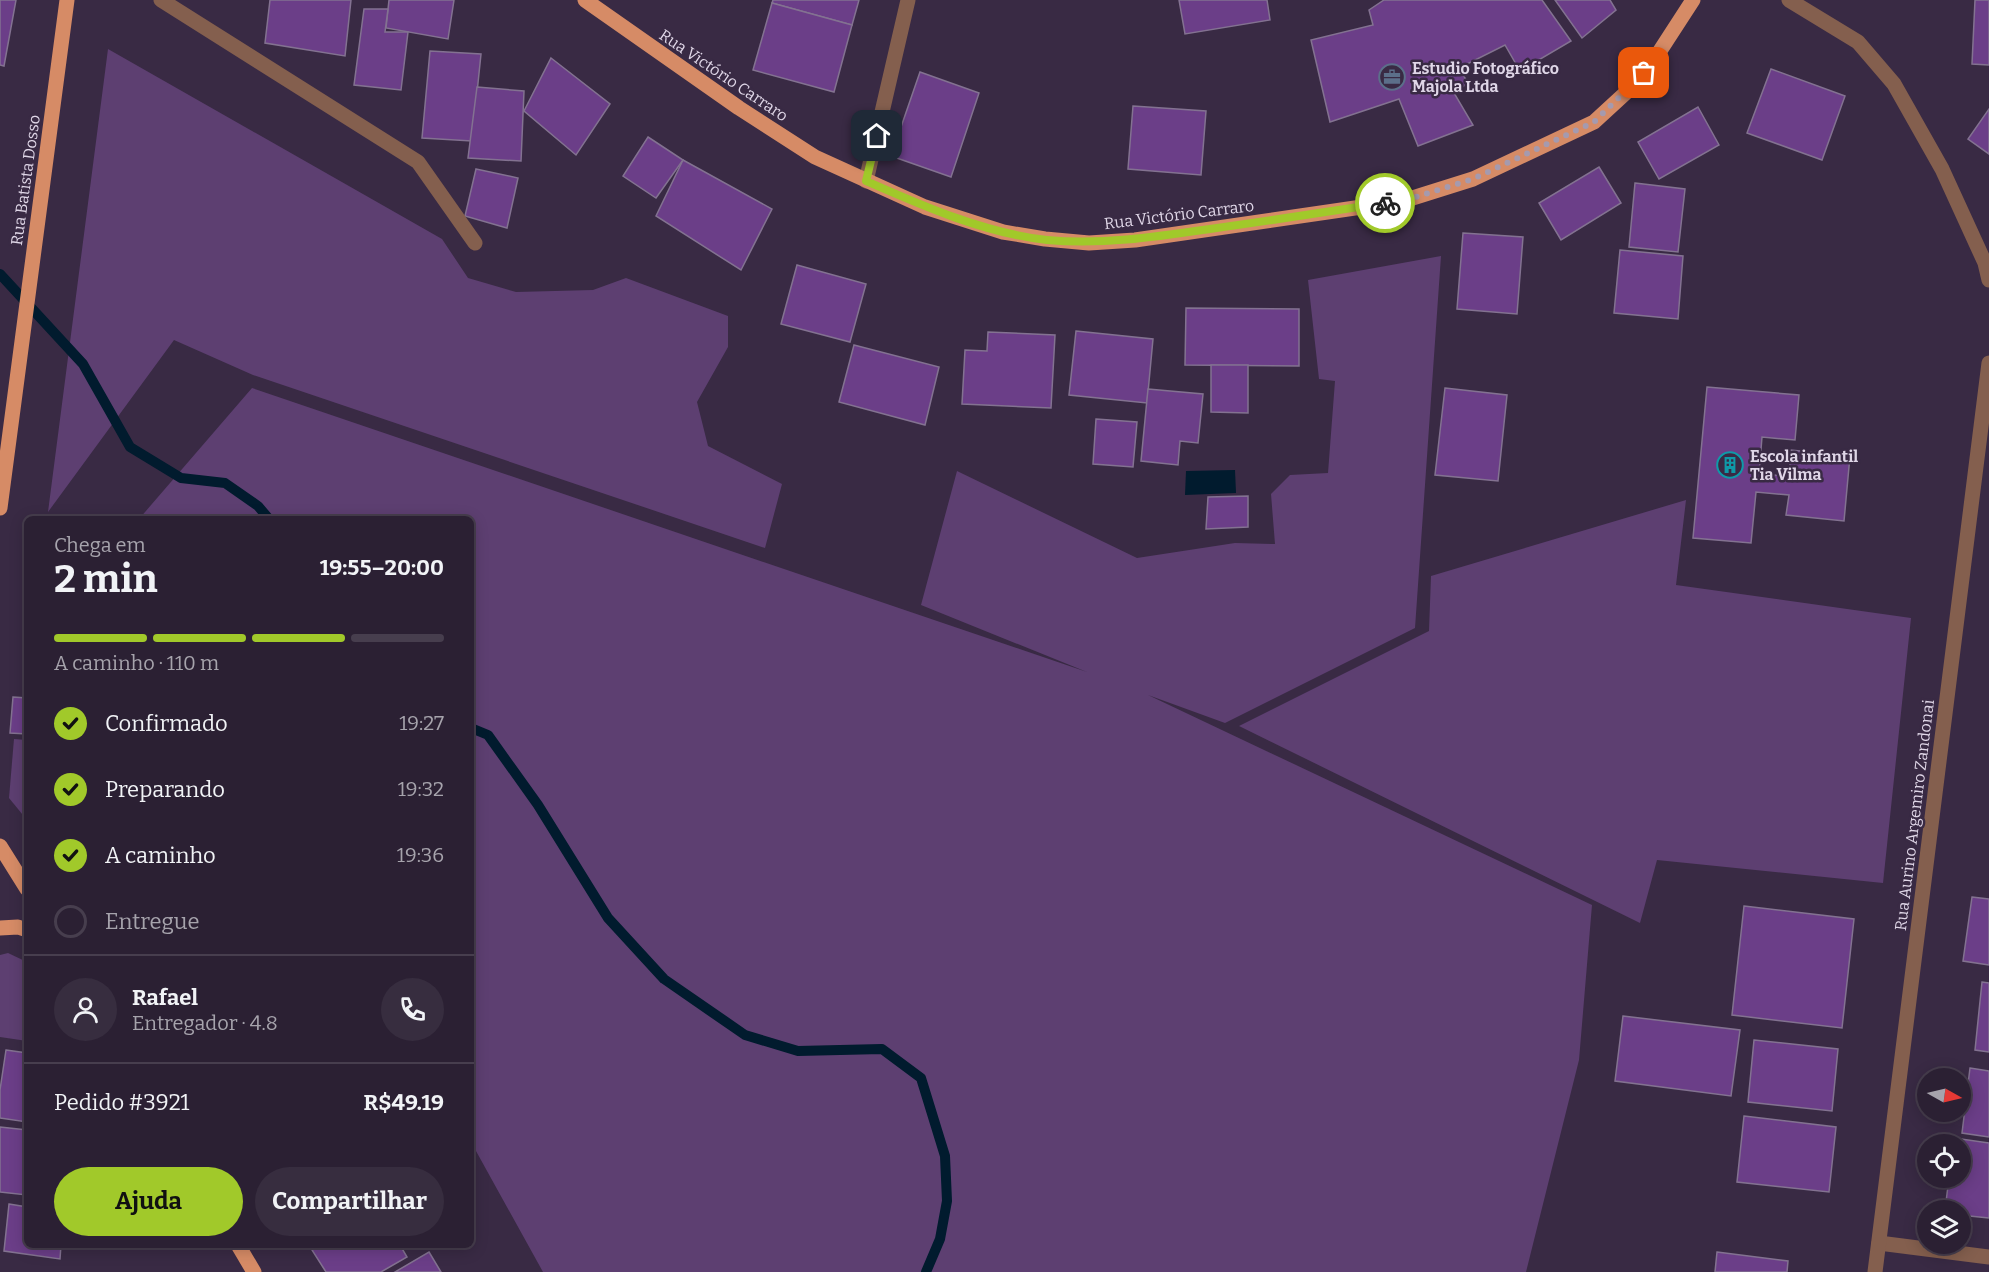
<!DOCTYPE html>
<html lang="pt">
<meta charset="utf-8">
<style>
body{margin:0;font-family:Bitter,serif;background:#372d3f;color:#f1f3f6;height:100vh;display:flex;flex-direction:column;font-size:22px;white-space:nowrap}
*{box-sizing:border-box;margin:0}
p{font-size:20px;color:#a6a3ac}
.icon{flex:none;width:33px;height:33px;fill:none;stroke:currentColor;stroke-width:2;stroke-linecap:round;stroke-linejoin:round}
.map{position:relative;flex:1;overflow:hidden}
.side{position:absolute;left:24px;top:516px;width:450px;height:732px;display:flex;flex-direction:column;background:#2b2033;border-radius:9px;box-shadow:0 3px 15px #0003,0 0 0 2px #473e4e}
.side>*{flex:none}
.needle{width:39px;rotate:98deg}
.fabs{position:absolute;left:1917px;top:1068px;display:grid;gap:12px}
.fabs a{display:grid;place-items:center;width:54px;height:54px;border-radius:50%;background:#2b2033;box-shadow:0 3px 15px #0003,0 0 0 2px #473e4e;font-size:30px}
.pin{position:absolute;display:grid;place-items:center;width:51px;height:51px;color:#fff;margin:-26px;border-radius:12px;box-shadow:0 3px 9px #0006}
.courier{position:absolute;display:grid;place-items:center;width:60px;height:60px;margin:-30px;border:4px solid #a1c92a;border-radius:50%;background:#fff;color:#222;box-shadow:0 2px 8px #0007}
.summary em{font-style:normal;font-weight:700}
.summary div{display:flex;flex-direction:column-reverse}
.summary{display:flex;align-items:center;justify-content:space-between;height:102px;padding:0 30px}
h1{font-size:39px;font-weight:700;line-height:45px}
.bar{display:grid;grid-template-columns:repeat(4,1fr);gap:9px 6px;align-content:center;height:72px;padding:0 30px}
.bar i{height:8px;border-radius:4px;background:#473e4e}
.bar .active{background:#a1c92a}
.bar p{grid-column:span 4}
.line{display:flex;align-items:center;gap:15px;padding:0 30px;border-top:2px solid #473e4e}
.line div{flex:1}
.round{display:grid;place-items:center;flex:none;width:63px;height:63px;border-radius:32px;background:#372d3f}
ol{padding:0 30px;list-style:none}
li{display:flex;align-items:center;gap:18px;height:66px}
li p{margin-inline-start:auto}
li .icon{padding:6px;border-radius:50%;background:#a1c92a;color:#111;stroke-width:4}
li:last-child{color:#a6a3ac}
li i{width:33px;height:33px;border:3px solid #473e4e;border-radius:50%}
.action{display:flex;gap:12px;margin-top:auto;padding:12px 30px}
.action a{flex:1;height:69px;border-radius:36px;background:#a1c92a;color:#111;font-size:24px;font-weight:700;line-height:69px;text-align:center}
.action a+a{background:#372d3f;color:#f1f3f6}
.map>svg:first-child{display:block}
.green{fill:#5d3f71}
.water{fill:#011b2e}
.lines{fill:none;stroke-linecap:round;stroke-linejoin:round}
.stream{stroke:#011b2e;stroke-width:10}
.building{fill:#6b3e88;stroke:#837291;stroke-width:1.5}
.minor{stroke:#845f4e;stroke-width:15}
.major{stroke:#d68b66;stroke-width:15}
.done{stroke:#a59aae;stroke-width:6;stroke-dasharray:0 10.8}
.route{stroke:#a1c92a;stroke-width:8}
.labels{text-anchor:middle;stroke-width:5;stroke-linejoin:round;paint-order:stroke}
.poi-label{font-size:16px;font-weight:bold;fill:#dfd6e7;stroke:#392a44;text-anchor:start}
.street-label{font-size:16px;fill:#dfd6e7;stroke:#392a44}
</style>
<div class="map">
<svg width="1989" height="1272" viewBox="0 0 1989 1272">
<rect width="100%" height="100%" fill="#392a44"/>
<g class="green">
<path d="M108,49L442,239L468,278L516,292L593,290L626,278L728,316V347L697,402L708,446L782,484L765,548L253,375L174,340L48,512Z"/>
<path d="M1441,256L1415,628L1225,723L1148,695L1592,905L1579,1060L1526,1272H543L471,1142V519H139L252,388L1087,672L921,605L957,471L1137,558L1235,543L1275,544L1271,494L1290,475L1328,473L1335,381L1319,379L1308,280Z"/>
<path d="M1686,500L1676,585L1911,618L1883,883L1657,860L1640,923L1239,726L1429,631L1431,576Z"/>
<path d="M14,739L27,740V820L9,798Z"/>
<path d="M8,953L27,962V1041L0,1037V955Z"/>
</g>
<path class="water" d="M1235,470L1236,493L1185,495L1186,471Z"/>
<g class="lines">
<g class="stream">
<path d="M0,274L83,364L130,447L181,478L225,483L258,506L269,519"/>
<path d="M471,728L488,735L538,805L608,918L664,979L745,1035L798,1051L882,1049L921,1078L945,1156L947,1201L940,1239L926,1272"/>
</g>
</g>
<g class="building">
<path d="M0,0H16L4,66L0,65Z"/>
<path d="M270,0H351L345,56L265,43Z"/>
<path d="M389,0H454L448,39L386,28Z"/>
<path d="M773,0H859L852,25L772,3Z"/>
<path d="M1179,0H1267L1270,20L1185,34Z"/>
<path d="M1384,0H1542L1571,41L1520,71L1505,45L1459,68L1468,83L1454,93L1473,125L1418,146L1399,99L1330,122L1311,40L1373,25L1369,10Z"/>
<path d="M1555,0H1610L1616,10L1582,38Z"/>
<path d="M1975,0H1989V65L1972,64Z"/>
<path d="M772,3L852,25L834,92L753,70Z"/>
<path d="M364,9H388L385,32H408L401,90L354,85Z"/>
<path d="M430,51L481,54L472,141L422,138Z"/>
<path d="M551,58L610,104L576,155L524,111Z"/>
<path d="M1771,69L1845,96L1822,160L1747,133Z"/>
<path d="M920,72L979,93L951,177L891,156Z"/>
<path d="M477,87L524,91L521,161L468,158Z"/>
<path d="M1133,106L1206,111L1201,175L1128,169Z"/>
<path d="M1698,107L1719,145L1659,179L1638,142Z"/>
<path d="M1989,109V154L1968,139Z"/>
<path d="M648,137L683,160L656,198L623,176Z"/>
<path d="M683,160L772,209L741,270L656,216Z"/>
<path d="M1599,167L1621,203L1561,240L1539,203Z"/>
<path d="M476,169L518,178L507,228L465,216Z"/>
<path d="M1635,183L1685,189L1678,252L1629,247Z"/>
<path d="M1463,233L1523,237L1517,314L1457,309Z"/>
<path d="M1620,250L1683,256L1678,319L1614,313Z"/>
<path d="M797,265L866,284L850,342L781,324Z"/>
<path d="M1186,308L1299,309V366L1185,365Z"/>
<path d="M1076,331L1153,339L1147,403L1069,395Z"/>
<path d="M988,332L1055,335L1051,408L962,404L965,350L987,351Z"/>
<path d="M854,345L939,367L925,425L839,402Z"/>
<path d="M1211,365H1248V413L1211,412Z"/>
<path d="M1707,387L1799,395L1795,440L1762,437L1759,474L1789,476L1791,450L1850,456L1844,521L1786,515L1789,495L1756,492L1751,543L1693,538Z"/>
<path d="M1445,388L1507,395L1498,481L1435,475Z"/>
<path d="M1148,389L1203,394L1198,443L1180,441L1178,465L1141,461Z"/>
<path d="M1096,419L1137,422L1133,467L1093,464Z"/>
<path d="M1248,496V527L1206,529L1208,497Z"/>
<path d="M13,697L27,698V734L10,733Z"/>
<path d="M1972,897L1989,899V965L1963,961Z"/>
<path d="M1744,906L1854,919L1842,1028L1732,1015Z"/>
<path d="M1982,982L1989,983V1052L1975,1050Z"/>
<path d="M1623,1016L1740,1030L1731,1096L1615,1081Z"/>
<path d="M1754,1040L1838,1049L1832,1111L1748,1102Z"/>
<path d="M6,1050L27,1053V1122L0,1118V1090Z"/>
<path d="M1970,1068L1989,1071V1137L1962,1133Z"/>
<path d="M1744,1116L1836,1127L1829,1192L1737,1182Z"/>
<path d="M0,1127L27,1130V1195L0,1192Z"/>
<path d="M1954,1138L1989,1143V1218L1960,1215V1210H1945L1949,1178H1960V1144H1954Z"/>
<path d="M9,1204L27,1207V1245H61L60,1259L4,1251Z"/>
<path d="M320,1245H400L407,1257L381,1272H326L312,1250Z"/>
<path d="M429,1252L441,1272H395Z"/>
<path d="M1717,1252L1788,1261L1787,1272H1715Z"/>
</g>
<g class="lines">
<g class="minor">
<path d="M161,0L418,162L475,243"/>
<path d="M1789,0L1858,42L1894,84L1942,169L1985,263L1989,280"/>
<path d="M866,181L908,0"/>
<path d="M1879,1243L1989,1257"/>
<path d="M1875,1272L1989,363"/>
</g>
<g class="major">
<path d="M585,0L739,108L815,157L925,207L1003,232L1045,239L1089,243L1135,240L1403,201L1473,179L1594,122L1631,88L1656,57L1693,0"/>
<path d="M0,508L67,0"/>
<path d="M0,846L27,889"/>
<path d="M0,928L18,927L27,930"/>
<path d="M238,1245L254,1272"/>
</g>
</g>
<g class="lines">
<path class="done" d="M1385,203L1403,201L1473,179L1594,122L1644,73"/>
<path class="route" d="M877,136L866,181C923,206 984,233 1047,240C1102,245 1155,237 1210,229C1268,221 1326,212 1385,203"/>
</g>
<defs>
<g id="office-ring" transform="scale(1.35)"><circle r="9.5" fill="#392a44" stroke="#5c6f8a" stroke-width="1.5"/><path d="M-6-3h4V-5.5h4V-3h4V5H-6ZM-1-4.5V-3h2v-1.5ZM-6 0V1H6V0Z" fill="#5c6f8a"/></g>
<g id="building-ring" transform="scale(1.35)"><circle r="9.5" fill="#392a44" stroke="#0f9aa8" stroke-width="1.5"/><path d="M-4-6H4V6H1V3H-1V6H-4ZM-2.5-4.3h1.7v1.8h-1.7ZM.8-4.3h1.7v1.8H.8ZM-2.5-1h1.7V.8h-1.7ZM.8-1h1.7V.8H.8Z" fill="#0f9aa8"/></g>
</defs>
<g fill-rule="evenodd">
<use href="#office-ring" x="1392" y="77"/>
<use href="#building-ring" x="1730" y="465"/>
</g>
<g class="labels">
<g class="poi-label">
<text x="1412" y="74">Estudio Fotográfico<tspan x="1412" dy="18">Majola Ltda</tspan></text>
<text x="1750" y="462">Escola infantil<tspan x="1750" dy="18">Tia Vilma</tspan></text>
</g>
<g class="street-label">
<text transform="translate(724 75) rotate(34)" y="6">Rua Victório Carraro</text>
<text transform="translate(25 180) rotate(-82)" y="6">Rua Batista Dosso</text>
<text transform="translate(1179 214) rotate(-7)" y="6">Rua Victório Carraro</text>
<text transform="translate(1914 815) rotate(-83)" y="6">Rua Aurino Argemiro Zandonai</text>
</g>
</g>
</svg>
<div class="fabs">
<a><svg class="needle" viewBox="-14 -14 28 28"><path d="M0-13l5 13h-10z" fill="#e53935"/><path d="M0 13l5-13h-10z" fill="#a6a3ac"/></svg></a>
<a><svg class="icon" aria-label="locate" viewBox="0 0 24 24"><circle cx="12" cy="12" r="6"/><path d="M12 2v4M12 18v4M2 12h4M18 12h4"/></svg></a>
<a><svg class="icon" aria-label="layers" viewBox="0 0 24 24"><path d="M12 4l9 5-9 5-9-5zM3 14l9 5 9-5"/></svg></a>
</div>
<div class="pin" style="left:1644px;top:73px;background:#ea580c"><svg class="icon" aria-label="bag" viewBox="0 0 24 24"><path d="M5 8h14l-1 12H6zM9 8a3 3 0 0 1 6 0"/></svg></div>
<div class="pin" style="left:877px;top:136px;background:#1f2937"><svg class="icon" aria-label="home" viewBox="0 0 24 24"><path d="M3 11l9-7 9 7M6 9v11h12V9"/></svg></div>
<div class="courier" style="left:1385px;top:203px"><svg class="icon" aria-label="bike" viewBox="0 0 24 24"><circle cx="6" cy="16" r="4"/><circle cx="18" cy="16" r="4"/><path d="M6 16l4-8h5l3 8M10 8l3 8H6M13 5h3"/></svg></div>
<section class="side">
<div class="summary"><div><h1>2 min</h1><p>Chega em</p></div><em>19:55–20:00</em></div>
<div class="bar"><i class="active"></i><i class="active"></i><i class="active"></i><i></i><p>A caminho · 110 m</p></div>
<ol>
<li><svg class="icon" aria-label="check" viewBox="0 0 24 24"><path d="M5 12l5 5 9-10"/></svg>Confirmado<p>19:27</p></li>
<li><svg class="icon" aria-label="check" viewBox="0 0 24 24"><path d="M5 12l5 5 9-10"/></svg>Preparando<p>19:32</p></li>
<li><svg class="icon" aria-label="check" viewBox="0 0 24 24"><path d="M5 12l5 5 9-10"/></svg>A caminho<p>19:36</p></li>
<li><i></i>Entregue</li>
</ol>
<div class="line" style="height:108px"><a class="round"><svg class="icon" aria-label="person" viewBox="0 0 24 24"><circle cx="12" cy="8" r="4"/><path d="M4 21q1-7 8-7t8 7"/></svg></a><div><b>Rafael</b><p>Entregador · 4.8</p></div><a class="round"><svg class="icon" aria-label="phone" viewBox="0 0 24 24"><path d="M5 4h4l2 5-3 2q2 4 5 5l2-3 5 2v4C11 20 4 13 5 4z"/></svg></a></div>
<div class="line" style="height:78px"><div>Pedido #3921</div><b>R$49.19</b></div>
<div class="action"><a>Ajuda</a><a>Compartilhar</a></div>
</section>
</div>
